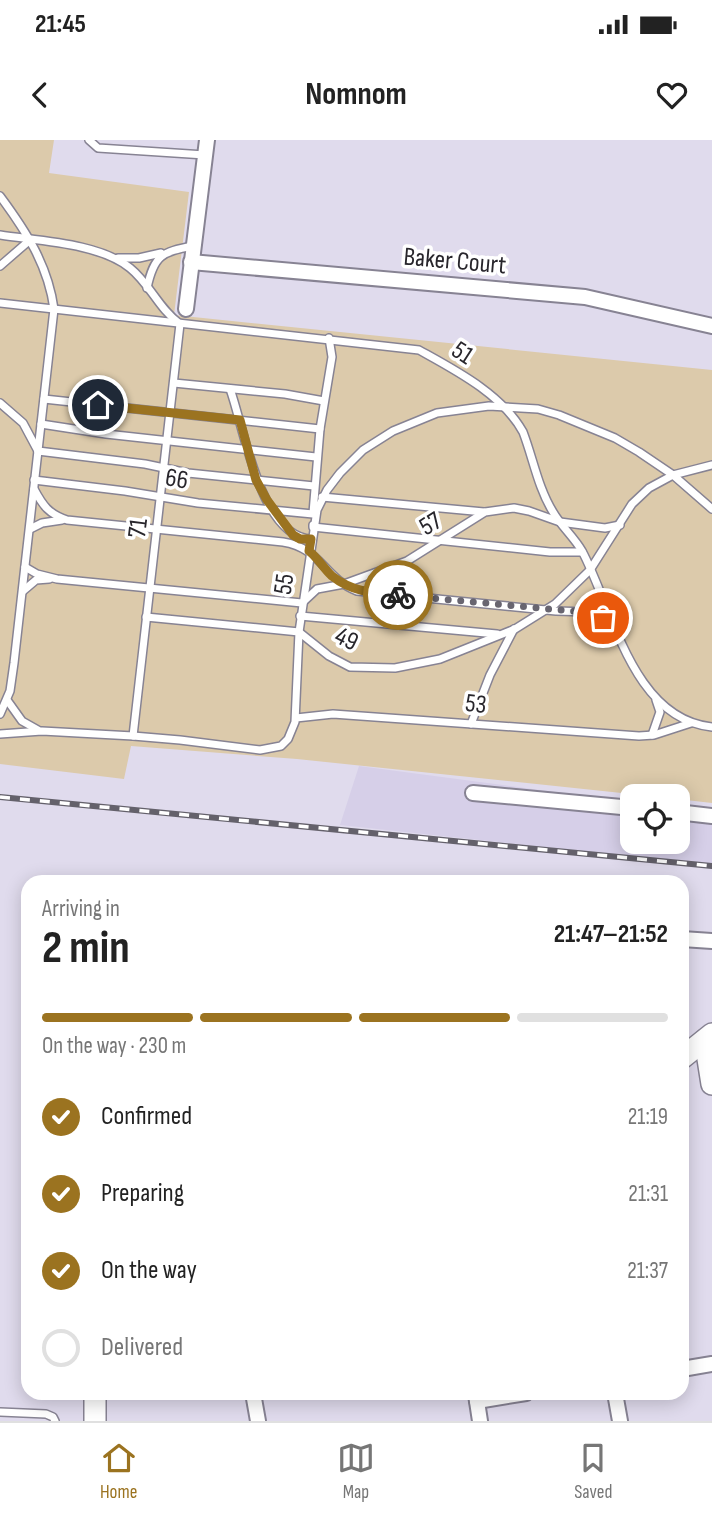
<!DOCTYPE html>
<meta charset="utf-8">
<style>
body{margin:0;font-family:"Sofia Sans Condensed",sans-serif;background:#f6f6f6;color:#222;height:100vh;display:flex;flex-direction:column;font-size:26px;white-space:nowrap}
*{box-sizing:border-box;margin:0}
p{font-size:23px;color:#767676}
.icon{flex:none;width:38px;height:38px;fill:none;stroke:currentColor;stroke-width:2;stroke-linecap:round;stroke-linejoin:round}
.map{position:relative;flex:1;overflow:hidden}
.side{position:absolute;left:21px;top:735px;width:668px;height:525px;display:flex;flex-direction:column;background:#fff;border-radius:21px;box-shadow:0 4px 18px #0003}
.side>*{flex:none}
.tools{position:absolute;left:620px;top:644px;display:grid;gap:14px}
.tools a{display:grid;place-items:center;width:70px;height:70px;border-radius:14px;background:#fff;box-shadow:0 4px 18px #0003;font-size:35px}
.pin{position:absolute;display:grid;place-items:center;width:60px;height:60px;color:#fff;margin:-30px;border:4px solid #fff;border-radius:50%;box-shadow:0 2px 7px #0007}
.courier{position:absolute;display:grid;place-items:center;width:70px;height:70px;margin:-35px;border:5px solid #9b7320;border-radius:50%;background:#fff;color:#222;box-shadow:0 2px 9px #0007}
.head em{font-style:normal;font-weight:700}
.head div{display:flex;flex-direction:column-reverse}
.head{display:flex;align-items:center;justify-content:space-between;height:119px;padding:0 21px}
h1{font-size:46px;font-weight:700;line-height:52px}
.bar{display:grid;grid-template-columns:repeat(4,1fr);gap:10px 7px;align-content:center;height:84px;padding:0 21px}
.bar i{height:9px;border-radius:5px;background:#e0e0e0}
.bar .current{background:#9b7320}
.bar p{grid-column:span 4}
ol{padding:0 21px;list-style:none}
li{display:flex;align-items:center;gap:21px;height:77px}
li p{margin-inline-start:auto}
li .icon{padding:7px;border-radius:50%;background:#9b7320;color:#fff;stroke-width:4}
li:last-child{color:#767676}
li i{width:38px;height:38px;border:4px solid #e0e0e0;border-radius:50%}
.status{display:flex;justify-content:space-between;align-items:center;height:49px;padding:0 35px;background:#fff;direction:ltr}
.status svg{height:19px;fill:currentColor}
header{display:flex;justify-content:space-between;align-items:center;height:91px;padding:0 21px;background:#fff;font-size:32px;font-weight:700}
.menu{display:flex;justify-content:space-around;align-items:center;height:98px;border-top:2px solid #e0e0e0;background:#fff;font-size:19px;color:#767676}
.menu a{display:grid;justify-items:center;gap:4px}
.menu .current{color:#9b7320}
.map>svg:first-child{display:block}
.built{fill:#d6cfe8}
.green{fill:#dccaab}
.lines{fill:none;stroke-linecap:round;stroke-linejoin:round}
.lane-casing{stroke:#878393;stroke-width:10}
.street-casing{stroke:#878393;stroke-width:18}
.primary-casing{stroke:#878393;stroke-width:24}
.lane{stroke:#fff;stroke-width:7}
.street{stroke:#fff;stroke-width:14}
.primary{stroke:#fff;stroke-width:21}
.rail-casing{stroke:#64616b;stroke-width:6}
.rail{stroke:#fff;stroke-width:3.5;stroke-dasharray:10;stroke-linecap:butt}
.done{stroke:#686570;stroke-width:7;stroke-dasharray:0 12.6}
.route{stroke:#9b7320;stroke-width:9}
.labels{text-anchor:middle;stroke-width:7;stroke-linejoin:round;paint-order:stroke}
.street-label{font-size:26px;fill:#28262c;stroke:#fff}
</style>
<div class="status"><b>21:45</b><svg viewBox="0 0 49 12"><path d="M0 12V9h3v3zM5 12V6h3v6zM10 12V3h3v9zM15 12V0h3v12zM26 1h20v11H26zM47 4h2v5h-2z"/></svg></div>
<header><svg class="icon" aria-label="back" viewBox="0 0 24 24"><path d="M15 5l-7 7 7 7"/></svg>Nomnom<svg class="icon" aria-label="heart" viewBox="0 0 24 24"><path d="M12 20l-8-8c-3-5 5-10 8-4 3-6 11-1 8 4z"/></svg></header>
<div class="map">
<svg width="712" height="1281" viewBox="0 0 712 1281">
<rect width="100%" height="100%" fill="#e0dbed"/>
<path class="built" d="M359,626L632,662V702H677V668L712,672V725L340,685Z"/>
<path class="green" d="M0,0H54L49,33L189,52L174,175L712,230V663L677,659V656H650L297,619L131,606L124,639L0,624Z"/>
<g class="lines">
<g class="lane-casing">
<g id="lane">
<path d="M89,0L98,8L205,15"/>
<path d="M0,56C26,91 48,125 54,169L14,523L10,551L0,574"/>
<path d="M0,95C39,101 99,103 130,128C150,144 159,169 180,184L133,596"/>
<path d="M118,118H139L161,113"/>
<path d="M0,126L30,100"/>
<path d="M147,148C154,115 162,112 193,106"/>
<path d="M0,163L419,210C455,230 502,254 523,292C533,318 538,348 553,372C561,386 574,397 582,411C613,469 632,579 712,587"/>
<path d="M174,243L285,254L324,261"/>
<path d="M230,249C244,287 260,397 311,399"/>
<path d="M44,259L320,289"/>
<path d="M0,263L23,283L38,311"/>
<path d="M41,284L106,294L316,317"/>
<path d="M38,311L145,324L188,333L314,346"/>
<path d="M34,340L125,351L198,363L313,374"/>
<path d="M34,349C43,366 49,374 67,380L283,402C321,408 324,438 357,451L556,471C578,471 594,473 614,484"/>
<path d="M322,357L484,372"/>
<path d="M313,373L320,289L332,217L329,198"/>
<path d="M313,385V387L550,412H582"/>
<path d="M30,389L42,383L62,380"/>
<path d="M25,427L37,434L57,439L302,463L317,449L344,444L407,421L485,372L514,368L529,371L560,382L605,388L620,385"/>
<path d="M23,451L36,440L49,439"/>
<path d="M300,476L497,494"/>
<path d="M146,477L299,492L329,516L350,527L395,528L440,519L515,489L555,464L590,430L632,364L649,348L673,335L712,325"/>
<path d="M7,560L22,581L38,590"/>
<path d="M296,578L333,574L639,596L654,595L691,583"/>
<path d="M471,584L490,535L514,489"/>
<path d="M0,594L42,591L133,596L180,600L260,610L281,606L288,599L295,582L299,492L317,370L327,350L340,333L363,310L393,291L437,273L489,266L538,269L559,275L615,298L639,312L673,335L712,369"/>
<path d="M652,595L660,572L656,560"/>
<path d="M0,1272L46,1274L53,1277L55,1281"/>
</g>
</g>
<g class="street-casing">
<g id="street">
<path d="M191,122L585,157L712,186"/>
<path d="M186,169L207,0"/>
<path d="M473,653L632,668"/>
<path d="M677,672L712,676"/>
<path d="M682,799L712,801"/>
<path d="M682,1229L712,1224"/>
<path d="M253,1253L258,1281"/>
<path d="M615,1253L620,1281"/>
<path d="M476,1255L480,1281"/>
<path d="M477,1261L526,1253"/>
</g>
</g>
<g class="primary-casing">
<g id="primary">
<path d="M705,900L712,944"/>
<path d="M682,918L712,894"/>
<path d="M95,1281V1253"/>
</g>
</g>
<use href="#lane" class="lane"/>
<use href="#street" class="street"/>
<use href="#primary" class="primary"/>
<g class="rail-casing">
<path id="rail" d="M0,657L712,726"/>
</g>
<use href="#rail" class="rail"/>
</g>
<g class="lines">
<path class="done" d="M398,455L582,472L603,478"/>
<path class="route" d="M98,265L240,280L256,340L267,360L293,395L300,399H311L309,411C318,418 324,429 332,436C352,452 373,453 398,455"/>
</g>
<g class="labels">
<g class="street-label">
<text transform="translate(455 120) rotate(5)" y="9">Baker Court</text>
<text transform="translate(463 212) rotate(33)" y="9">51</text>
<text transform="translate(177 338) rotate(9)" y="9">66</text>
<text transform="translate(430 383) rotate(-32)" y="9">57</text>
<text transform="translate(137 388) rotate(-83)" y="9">71</text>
<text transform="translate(283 444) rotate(-82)" y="9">55</text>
<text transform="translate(347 498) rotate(26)" y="9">49</text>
<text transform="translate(476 563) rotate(6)" y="9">53</text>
</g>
</g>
</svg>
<div class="tools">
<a><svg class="icon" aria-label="locate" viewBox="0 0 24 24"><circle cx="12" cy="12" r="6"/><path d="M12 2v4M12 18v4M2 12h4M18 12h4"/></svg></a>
</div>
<div class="pin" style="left:603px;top:478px;background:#ea580c"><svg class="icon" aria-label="bag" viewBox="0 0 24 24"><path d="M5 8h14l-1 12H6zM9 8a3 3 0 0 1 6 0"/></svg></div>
<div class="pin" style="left:98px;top:265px;background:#1f2937"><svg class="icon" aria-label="home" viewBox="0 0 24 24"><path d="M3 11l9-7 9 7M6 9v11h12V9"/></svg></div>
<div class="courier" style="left:398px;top:455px"><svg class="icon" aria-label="bike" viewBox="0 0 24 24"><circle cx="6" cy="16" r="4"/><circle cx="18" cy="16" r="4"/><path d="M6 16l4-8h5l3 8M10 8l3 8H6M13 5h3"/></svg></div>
<section class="side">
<div class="head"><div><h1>2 min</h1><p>Arriving in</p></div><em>21:47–21:52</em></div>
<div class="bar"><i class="current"></i><i class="current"></i><i class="current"></i><i></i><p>On the way · 230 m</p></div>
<ol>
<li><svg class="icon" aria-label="check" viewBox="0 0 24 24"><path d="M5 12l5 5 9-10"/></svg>Confirmed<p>21:19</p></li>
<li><svg class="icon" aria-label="check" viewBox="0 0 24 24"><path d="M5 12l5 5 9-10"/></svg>Preparing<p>21:31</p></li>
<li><svg class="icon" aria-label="check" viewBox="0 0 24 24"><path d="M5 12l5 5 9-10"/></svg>On the way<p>21:37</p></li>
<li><i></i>Delivered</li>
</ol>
</section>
</div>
<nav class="menu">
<a class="current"><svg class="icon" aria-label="home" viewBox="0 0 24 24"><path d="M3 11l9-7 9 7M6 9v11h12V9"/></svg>Home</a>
<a><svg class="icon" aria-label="map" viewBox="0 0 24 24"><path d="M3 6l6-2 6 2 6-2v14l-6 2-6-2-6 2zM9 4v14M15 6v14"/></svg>Map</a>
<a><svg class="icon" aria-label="saved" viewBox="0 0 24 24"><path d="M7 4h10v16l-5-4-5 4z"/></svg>Saved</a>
</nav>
